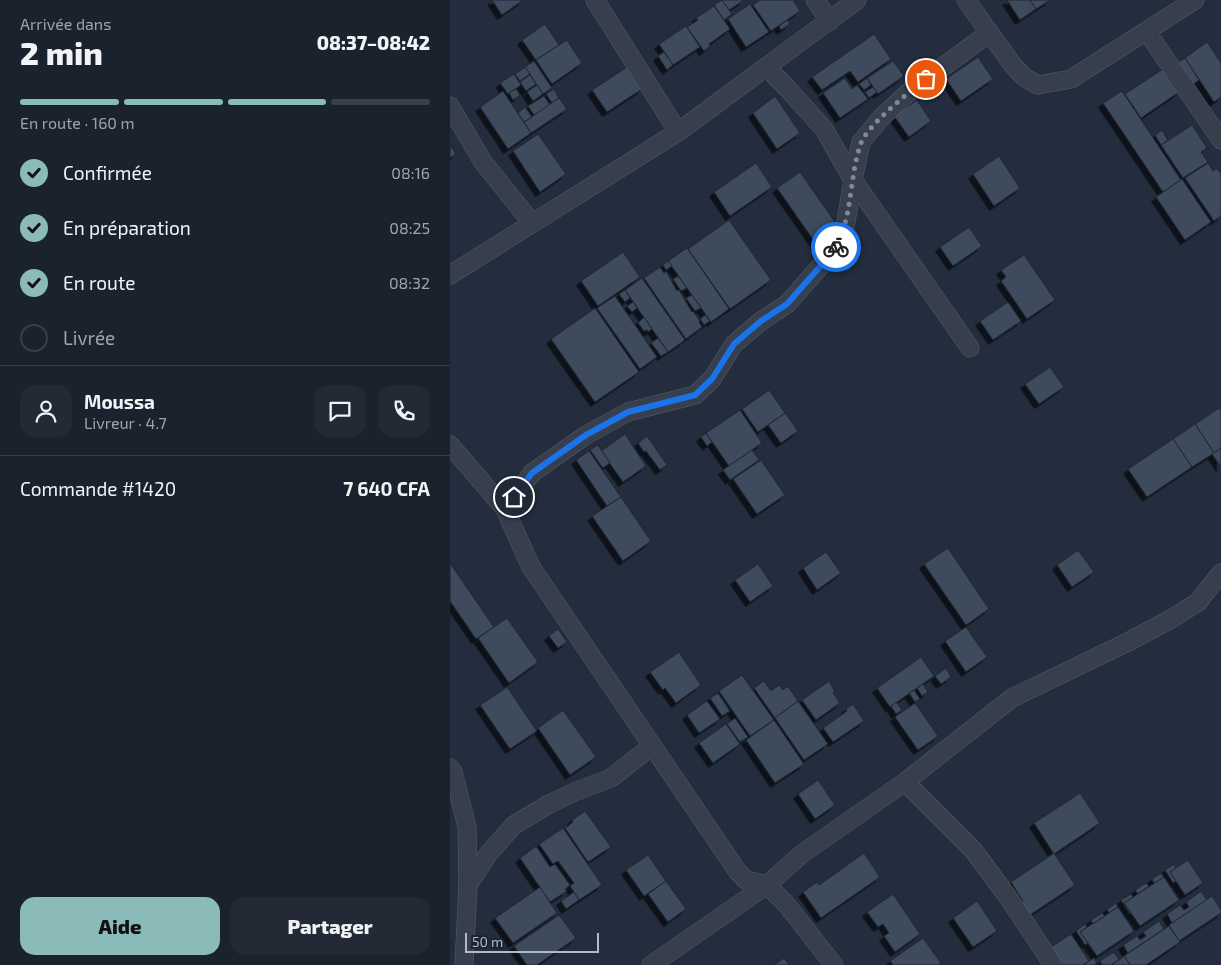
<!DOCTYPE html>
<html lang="fr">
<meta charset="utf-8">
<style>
body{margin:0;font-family:"Exo 2",sans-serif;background:#232a36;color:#f1f3f6;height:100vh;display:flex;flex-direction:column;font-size:19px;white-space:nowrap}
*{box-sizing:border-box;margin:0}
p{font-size:16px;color:#9fa4aa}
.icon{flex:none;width:28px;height:28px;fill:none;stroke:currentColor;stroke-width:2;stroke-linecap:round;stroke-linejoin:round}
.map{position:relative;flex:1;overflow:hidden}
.panel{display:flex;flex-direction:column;background:#1a222e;width:450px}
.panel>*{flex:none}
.scale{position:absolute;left:15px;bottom:12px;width:134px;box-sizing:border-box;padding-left:5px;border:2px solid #b2bac9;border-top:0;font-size:14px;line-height:18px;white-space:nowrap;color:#b2bac9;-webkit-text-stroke:4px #1c2432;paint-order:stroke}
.pin{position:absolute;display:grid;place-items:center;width:42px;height:42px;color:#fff;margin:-21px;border:2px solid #fff;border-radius:50%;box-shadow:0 1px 5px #0007}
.courier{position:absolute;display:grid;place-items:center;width:50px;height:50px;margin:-25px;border:4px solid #1a73e8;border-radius:50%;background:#fff;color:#222;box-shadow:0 1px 6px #0007}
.head em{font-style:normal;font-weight:800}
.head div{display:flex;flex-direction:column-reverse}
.head{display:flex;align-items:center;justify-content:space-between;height:85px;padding:0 20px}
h1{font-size:32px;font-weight:800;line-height:38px}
.bar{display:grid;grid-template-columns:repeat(4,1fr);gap:8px 5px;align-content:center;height:60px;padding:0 20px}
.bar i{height:6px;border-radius:4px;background:#383f4a}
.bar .active{background:#8bbbb9}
.bar p{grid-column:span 4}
.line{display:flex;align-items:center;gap:12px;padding:0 20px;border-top:1px solid #383f4a}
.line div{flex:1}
.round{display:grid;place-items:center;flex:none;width:52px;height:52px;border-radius:15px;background:#232a36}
ol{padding:0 20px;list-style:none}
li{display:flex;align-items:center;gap:15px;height:55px}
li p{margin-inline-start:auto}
li .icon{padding:5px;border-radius:50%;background:#8bbbb9;color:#111;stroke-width:4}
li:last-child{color:#9fa4aa}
li i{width:28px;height:28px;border:2px solid #383f4a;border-radius:50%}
.action{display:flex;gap:10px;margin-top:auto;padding:10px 20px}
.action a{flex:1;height:58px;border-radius:15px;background:#8bbbb9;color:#111;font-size:20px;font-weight:800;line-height:58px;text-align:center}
.action a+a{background:#232a36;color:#f1f3f6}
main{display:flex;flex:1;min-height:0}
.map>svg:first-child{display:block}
.building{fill:#3e4b5d;stroke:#1e2634;filter:url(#shadow)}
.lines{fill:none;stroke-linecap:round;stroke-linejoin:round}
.street-casing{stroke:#555d6b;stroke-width:19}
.street{stroke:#373f4d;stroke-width:18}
.done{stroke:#808998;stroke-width:5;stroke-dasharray:0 9}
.route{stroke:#1a73e8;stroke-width:6}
</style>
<main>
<section class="panel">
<div class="head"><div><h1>2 min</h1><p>Arrivée dans</p></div><em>08:37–08:42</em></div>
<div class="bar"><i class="active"></i><i class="active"></i><i class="active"></i><i></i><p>En route · 160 m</p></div>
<ol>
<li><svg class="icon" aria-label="check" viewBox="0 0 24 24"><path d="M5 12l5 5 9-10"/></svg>Confirmée<p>08:16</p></li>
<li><svg class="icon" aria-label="check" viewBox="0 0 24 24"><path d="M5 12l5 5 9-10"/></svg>En préparation<p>08:25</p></li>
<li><svg class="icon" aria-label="check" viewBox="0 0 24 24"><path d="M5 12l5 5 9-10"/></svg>En route<p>08:32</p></li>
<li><i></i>Livrée</li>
</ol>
<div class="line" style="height:90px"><a class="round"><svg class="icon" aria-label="person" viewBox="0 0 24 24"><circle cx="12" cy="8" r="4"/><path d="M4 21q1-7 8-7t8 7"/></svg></a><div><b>Moussa</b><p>Livreur · 4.7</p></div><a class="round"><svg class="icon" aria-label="chat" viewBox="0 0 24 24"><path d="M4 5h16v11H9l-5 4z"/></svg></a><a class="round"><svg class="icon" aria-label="phone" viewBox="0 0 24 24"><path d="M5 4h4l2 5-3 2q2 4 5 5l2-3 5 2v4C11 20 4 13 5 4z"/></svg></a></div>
<div class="line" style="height:65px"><div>Commande #1420</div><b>7 640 CFA</b></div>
<div class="action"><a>Aide</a><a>Partager</a></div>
</section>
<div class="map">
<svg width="771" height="965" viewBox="0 0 771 965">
<defs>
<filter id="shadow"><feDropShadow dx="-4.5" dy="4.5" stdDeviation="0" flood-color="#0009"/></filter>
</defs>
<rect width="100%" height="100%" fill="#232d3d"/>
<g class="building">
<path d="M42,0H73L52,15Z"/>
<path d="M272,0L282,14L274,20L264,5Z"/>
<path d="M272,0H294L279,10Z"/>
<path d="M310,0H343L350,11L321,31L303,5Z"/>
<path d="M557,0H580L586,9L570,20Z"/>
<path d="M580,0H600L586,9Z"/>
<path d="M300,4L319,32L296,47L278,19Z"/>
<path d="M264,6L280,29L259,44L260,46L254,51L237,27L248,20L246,18Z"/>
<path d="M337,20L340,24L331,30L329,26Z"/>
<path d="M95,24L109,45L86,60L72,40Z"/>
<path d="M236,26L250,47L223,65L209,44Z"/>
<path d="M424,34L441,59L408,82L400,71L372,90L362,77Z"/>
<path d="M117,40L132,63L102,84L86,60Z"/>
<path d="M757,42L771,63V97L764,102L735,58Z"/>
<path d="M214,52L223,65L217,70L208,56Z"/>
<path d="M528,57L543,79L511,101L496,79Z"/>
<path d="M735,58L749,80L742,85L727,63Z"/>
<path d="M84,61L102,88L93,94L75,67Z"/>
<path d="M443,61L454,76L428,94L417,78Z"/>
<path d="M75,67L80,74L70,81L65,74Z"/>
<path d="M177,67L192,89L157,112L142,90Z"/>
<path d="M713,69L729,92L691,118L675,94Z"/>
<path d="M64,74L71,85L58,94L50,83Z"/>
<path d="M80,75L86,84L76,91L70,82Z"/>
<path d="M395,78L402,89L407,85L418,99L390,118L373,93Z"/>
<path d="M417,78L421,85L414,90L409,84Z"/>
<path d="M87,85L93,94L83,101L77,92Z"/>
<path d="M423,87L427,92L419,98L415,92Z"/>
<path d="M66,89L70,95L63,100L59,93Z"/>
<path d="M104,89L109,98L102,103L96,94Z"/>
<path d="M53,91L81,133L58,149L30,107Z"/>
<path d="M672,91L731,180L713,192L653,103Z"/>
<path d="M94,96L100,105L84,115L78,106Z"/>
<path d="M325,96L350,133L327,149L303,113Z"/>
<path d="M109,98L117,109L81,133L74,122Z"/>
<path d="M467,100L481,121L459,137L444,116Z"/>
<path d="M75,107L82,117L74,122L68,113Z"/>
<path d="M742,125L757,148L751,152L758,162L733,178L711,145Z"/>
<path d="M712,130L718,140L711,145L705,135Z"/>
<path d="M88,134L116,174L90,192L63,151Z"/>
<path d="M0,145L6,154L0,158Z"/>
<path d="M549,156L570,188L544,206L523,174Z"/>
<path d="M306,163L322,187L280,216L264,192Z"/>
<path d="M758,163L763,171L767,168L771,174V216L764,221L735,178Z"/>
<path d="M350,172L392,232L369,248L327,188Z"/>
<path d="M732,179L761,222L735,240L706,197Z"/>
<path d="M279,220L321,280L280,309L238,249Z"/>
<path d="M519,227L532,246L503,266L490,247Z"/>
<path d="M237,248L279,309L261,322L218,261Z"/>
<path d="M173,252L190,277L148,306L131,281Z"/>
<path d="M574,255L605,300L577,319L551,281L556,277L551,270Z"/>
<path d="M218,261L222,266L216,270L213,265Z"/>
<path d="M210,267L214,273L216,271L227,291L229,290L242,312L243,311L250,321L249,322L252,327L236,339L194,278Z"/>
<path d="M228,276L237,288L231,291L223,279Z"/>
<path d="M192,278L235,340L218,352L175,290Z"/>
<path d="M175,290L180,298L175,302L169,294Z"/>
<path d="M242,295L251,308L245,311L236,298Z"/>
<path d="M165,296L207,357L190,369L147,308Z"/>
<path d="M183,302L187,308L182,312L177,306Z"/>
<path d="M558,302L571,321L543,340L530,321Z"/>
<path d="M145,308L189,372L145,402L101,339Z"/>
<path d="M255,315L260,321L254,325L250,319Z"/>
<path d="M194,317L202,329L198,332L197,330L194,331L188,323Z"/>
<path d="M208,338L218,352L211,356L201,343Z"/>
<path d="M600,367L614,387L589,404L575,384Z"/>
<path d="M319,390L335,413L308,432L292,409Z"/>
<path d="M769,408L771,411V448L764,453L745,424Z"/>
<path d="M290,410L312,443L279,466L256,433Z"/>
<path d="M335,413L348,431L331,443L318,425Z"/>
<path d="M745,424L764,453L742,467L723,439Z"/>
<path d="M256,433L262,442L257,446L251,437Z"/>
<path d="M175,434L196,466L173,482L151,451Z"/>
<path d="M197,436L217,465L210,470L196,451L194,452L188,443Z"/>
<path d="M723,439L742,467L697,497L678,469Z"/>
<path d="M148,445L160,463L153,468L140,450Z"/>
<path d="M771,448V467L762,454Z"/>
<path d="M302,450L309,460L280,480L273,470Z"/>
<path d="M139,451L171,497L157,506L126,460Z"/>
<path d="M311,460L335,495L307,514L283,479Z"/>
<path d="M171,497L201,541L173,561L142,516Z"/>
<path d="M498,548L539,609L516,625L474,564Z"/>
<path d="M628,550L644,572L622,587L607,565Z"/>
<path d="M376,552L391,573L367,590L353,568Z"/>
<path d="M0,563L44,627L26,639L0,601Z"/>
<path d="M308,564L323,586L300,602L285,580Z"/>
<path d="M57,618L88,662L59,683L28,638Z"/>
<path d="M516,627L537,657L516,672L495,641Z"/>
<path d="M108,629L117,642L108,648L99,636Z"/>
<path d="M229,652L251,685L226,703L215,688L213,690L200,672Z"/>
<path d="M471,657L484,676L440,707L427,688Z"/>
<path d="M496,668L501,677L491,684L485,676Z"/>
<path d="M292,675L324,720L300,736L269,691Z"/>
<path d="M314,681L321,691L329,685L333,690L338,686L348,701L325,718L304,688Z"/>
<path d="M379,681L385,692L383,693L390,703L366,720L352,700Z"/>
<path d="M473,684L478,692L472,696L467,688Z"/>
<path d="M57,687L87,731L60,749L30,705Z"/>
<path d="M464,690L470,699L465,702L459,693Z"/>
<path d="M268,693L280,711L272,716L260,698Z"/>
<path d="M257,701L270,719L249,733L237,715Z"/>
<path d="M348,701L378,744L354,760L325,718Z"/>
<path d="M446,702L452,710L446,714L441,706Z"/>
<path d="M465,703L488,736L468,750L445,717Z"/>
<path d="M403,704L414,721L383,742L373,728L397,711L396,709Z"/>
<path d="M113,710L146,757L120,775L88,728Z"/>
<path d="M285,718L298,737L290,742L277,724Z"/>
<path d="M324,720L354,764L325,783L296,740Z"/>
<path d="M276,724L290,744L263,763L249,743Z"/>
<path d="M368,780L385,805L365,819L348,794Z"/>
<path d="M630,793L650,823L604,854L584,823Z"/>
<path d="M135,811L161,847L138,862L115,828L123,822L122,820Z"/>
<path d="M113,828L152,885L129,900L120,886L124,883L108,861L103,864L89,844Z"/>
<path d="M86,846L100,867L105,864L120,885L115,889L117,891L100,902L70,858Z"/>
<path d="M414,853L430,877L371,918L353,892L367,882L369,885Z"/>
<path d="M604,853L625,885L580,915L571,902L573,901L561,882Z"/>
<path d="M198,855L216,881L194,896L176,870Z"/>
<path d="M738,860L753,883L735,895L720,872Z"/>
<path d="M724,864L726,868L720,872L726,881L723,883L715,870Z"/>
<path d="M711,873L714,877L704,883L702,879Z"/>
<path d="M714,877L729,900L690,926L674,903Z"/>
<path d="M216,881L236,909L218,922L198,894Z"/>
<path d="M696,883L699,886L688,894L685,890Z"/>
<path d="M90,887L107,913L63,943L45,918Z"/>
<path d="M751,891L757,900L722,923L717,914L730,905L734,910L739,907L736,902Z"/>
<path d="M124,892L129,900L116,909L111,901Z"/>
<path d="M443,894L470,934L445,952L434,936L439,933L433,924L428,927L417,912Z"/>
<path d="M681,894L683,897L674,903L681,913L680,914L671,900Z"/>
<path d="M762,896L771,910V913L729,941L719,925Z"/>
<path d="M527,901L547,931L523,947L503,918Z"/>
<path d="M666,903L668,907L659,913L657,909Z"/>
<path d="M668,907L684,931L647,956L630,932Z"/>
<path d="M652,913L655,916L643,924L641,920Z"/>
<path d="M109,915L126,938L87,965H77L64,946Z"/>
<path d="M709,921L714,929L678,953L673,945L687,936L690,940L696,936L693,932Z"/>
<path d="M635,924L637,927L630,932L638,943L635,945L626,931Z"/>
<path d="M719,926L730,942L696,965H680L674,956Z"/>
<path d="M621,934L639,961L633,965H613L601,947Z"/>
<path d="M473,938L491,963L488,965H443L440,961Z"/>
<path d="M664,952L669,960L661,965H652L650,961Z"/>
<path d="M674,956L680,965H661L669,960Z"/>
<path d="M334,958L339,965H324Z"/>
<path d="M644,958L647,963L644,965H633Z"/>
</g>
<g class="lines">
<g class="street-casing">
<g id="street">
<path d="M145,0L228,132"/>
<path d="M365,0L380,21"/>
<path d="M516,0L562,64L574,77L588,85L621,79L745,0"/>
<path d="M697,32L771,140"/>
<path d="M317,68L338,89L374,129L403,180L520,348"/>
<path d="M0,106L33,162L82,223"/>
<path d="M0,275L228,132L407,0"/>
<path d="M0,445L55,509L81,567L288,872L296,880L317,885L336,904L384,965"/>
<path d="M55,509L82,473L136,435L178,412L245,395L262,379L284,344L311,321L337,304L383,252L393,234L396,222L403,180L411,142L431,118L460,91L539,33"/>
<path d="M0,768L3,772L17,827L18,885L14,965"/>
<path d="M455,782L524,851L558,897L603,965"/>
<path d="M18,885L39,853L64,825L99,804L127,791L161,778L202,746"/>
<path d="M201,965L317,885L353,853L455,782L562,698L678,642L721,619L748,602L771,573"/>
</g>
</g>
<use href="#street" class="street"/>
</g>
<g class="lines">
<path class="done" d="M386,247C403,215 399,177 411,143C417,126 460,91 476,79"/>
<path class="route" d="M64,497L82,473L136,435L178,412L245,395L262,379L284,344L311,321L337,304L383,252L386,247"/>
</g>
</svg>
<div class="scale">50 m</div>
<div class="pin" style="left:476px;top:79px;background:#ea580c"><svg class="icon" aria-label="bag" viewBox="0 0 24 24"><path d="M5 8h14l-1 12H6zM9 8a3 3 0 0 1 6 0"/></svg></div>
<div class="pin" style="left:64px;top:497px;background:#1f2937"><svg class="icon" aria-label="home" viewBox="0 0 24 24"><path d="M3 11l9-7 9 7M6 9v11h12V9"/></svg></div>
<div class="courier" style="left:386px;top:247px"><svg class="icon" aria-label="bike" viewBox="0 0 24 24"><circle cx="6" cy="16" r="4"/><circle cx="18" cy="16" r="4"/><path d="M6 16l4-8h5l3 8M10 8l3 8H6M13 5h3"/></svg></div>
</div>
</main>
